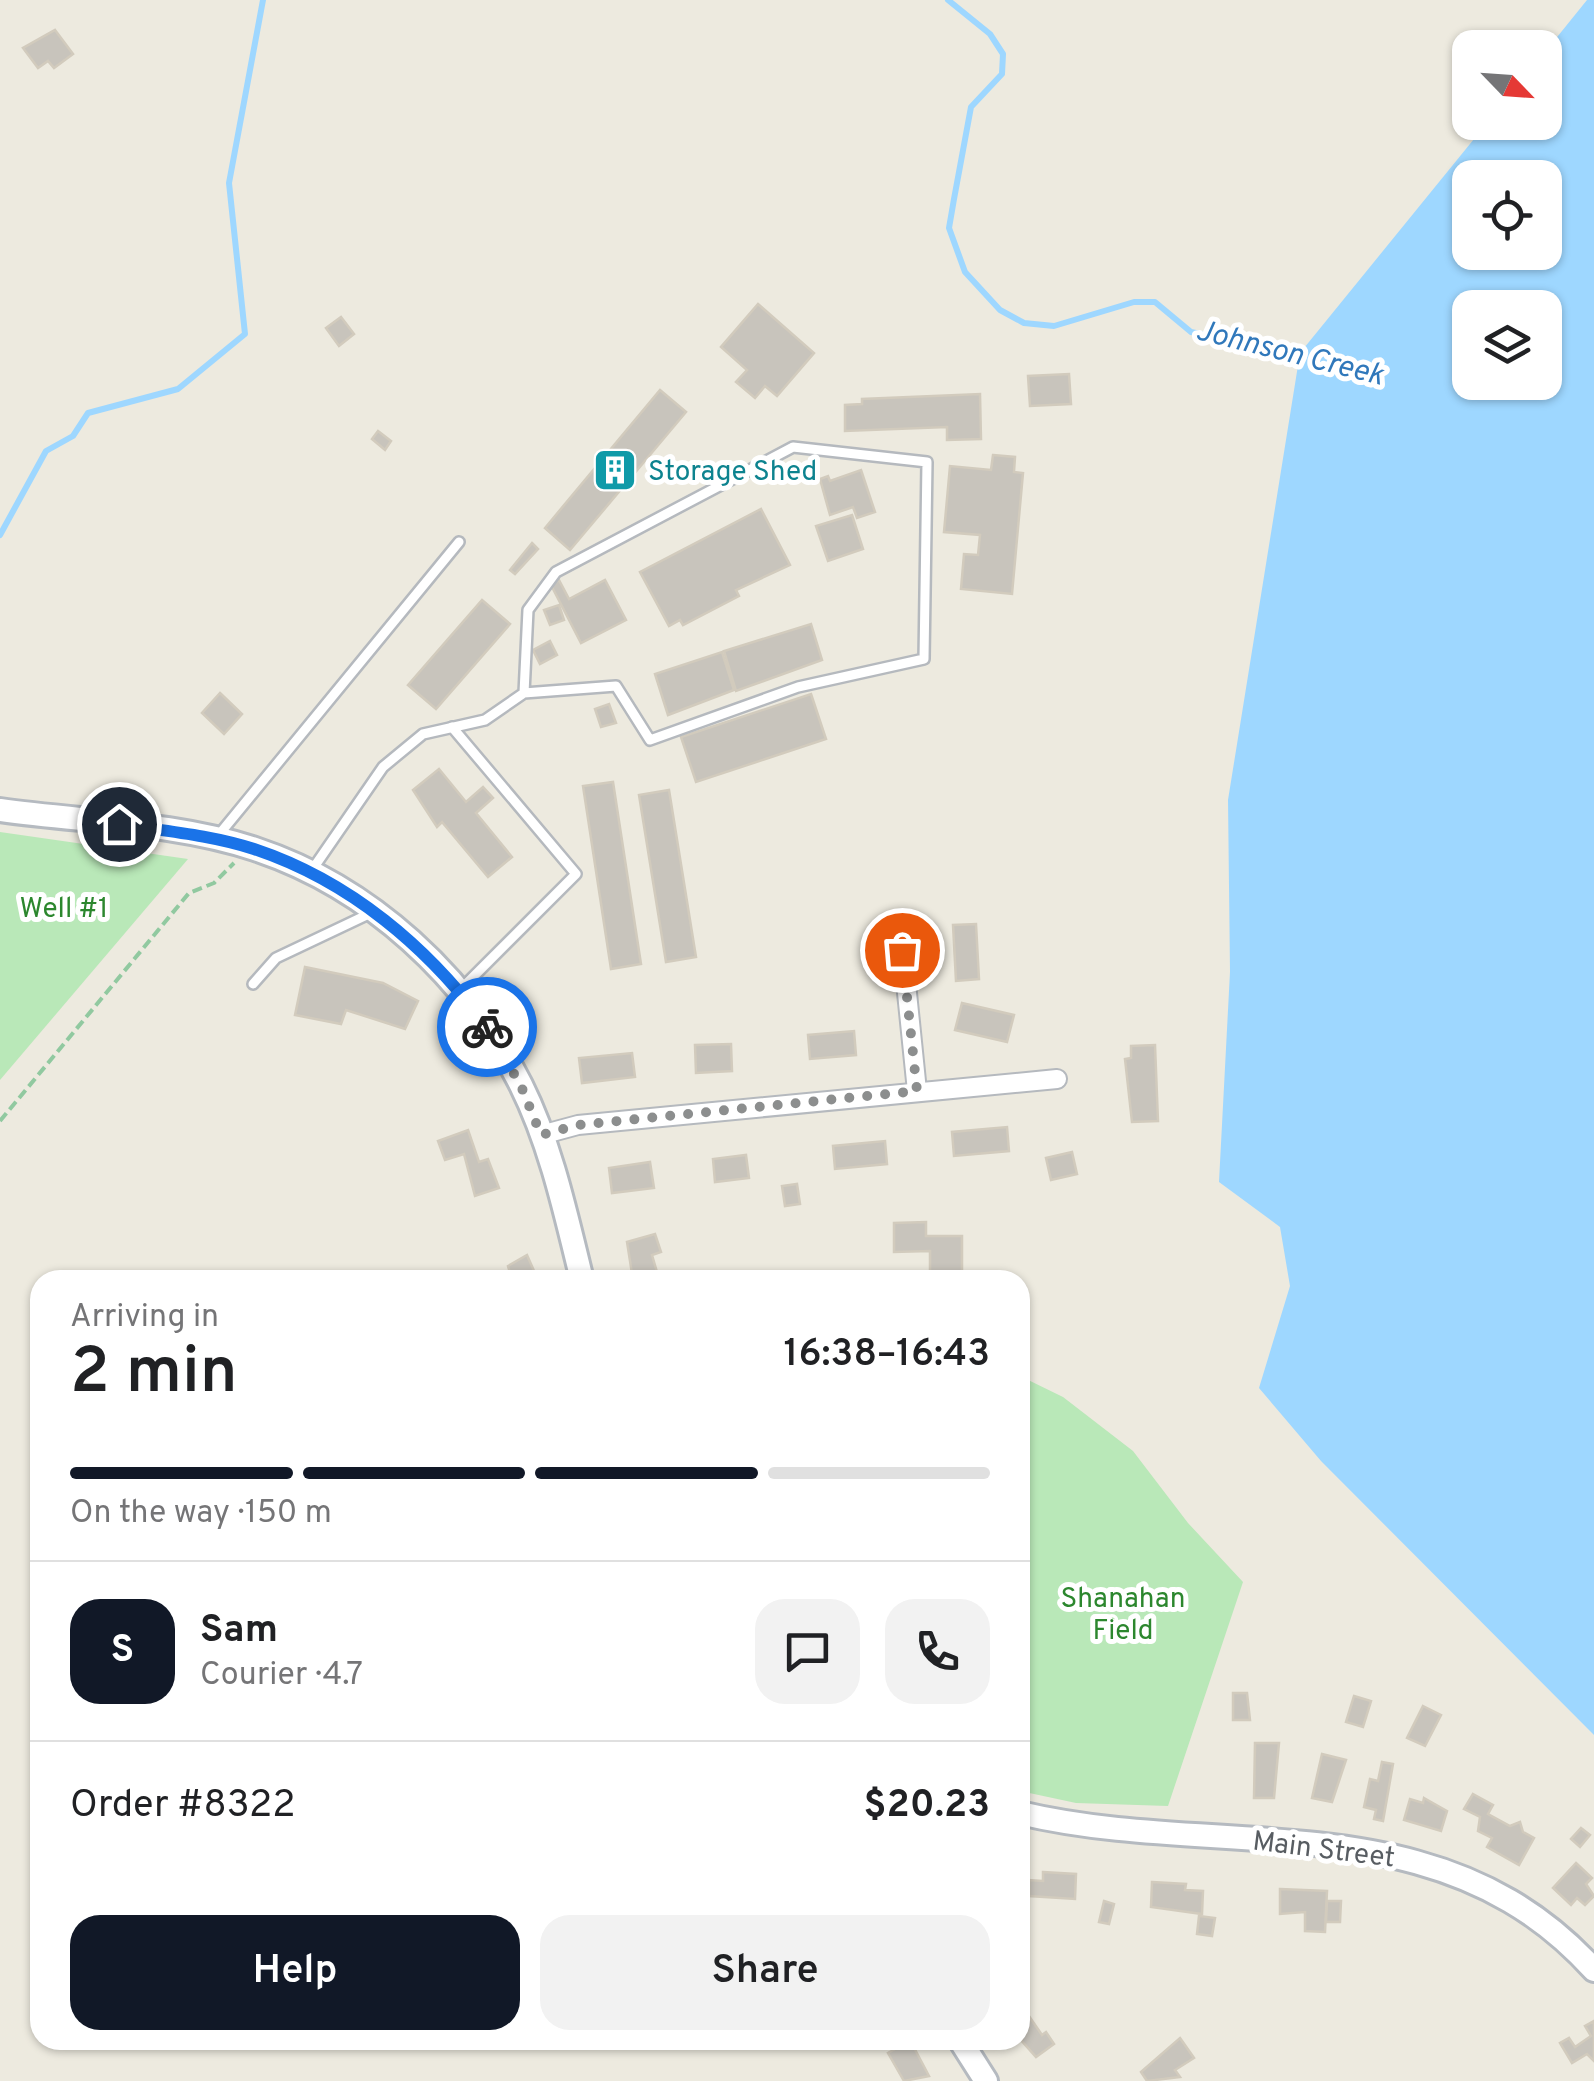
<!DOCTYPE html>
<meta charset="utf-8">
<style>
body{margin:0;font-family:Overpass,sans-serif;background:#f2f2f2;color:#202124;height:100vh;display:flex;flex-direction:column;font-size:38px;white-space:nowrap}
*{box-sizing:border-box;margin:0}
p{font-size:32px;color:#757577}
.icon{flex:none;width:55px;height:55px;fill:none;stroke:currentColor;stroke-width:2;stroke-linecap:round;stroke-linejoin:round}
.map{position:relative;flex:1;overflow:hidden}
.drawer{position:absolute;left:30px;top:1270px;width:1000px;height:780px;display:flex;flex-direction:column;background:#fff;border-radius:30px;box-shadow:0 2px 8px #0004}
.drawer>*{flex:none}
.needle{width:65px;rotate:115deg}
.tools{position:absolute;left:1452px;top:30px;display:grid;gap:20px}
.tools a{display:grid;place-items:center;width:110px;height:110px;border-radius:20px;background:#fff;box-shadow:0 2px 8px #0004;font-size:50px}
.pin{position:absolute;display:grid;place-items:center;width:85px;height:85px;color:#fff;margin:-42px;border:5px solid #fff;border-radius:50%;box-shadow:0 2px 10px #0007}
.courier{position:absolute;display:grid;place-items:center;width:100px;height:100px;margin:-50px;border:8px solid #1a73e8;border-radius:50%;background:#fff;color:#222;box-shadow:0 2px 12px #0007}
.summary em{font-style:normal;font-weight:600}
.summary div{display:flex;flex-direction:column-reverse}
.summary{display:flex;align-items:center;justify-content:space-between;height:170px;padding:0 40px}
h1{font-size:65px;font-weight:600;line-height:75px}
.bar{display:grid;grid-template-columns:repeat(4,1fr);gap:15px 10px;align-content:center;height:120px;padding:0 40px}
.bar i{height:12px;border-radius:8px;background:#e0e0e0}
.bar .current{background:#111827}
.bar p{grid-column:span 4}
.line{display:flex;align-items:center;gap:25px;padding:0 40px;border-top:2px solid #e0e0e0}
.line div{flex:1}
.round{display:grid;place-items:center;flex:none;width:105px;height:105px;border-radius:30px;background:#f2f2f2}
.action{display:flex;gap:20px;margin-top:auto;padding:20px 40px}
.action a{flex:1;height:115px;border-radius:30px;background:#111827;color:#fff;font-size:40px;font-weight:600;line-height:115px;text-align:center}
.action a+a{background:#f2f2f2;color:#202124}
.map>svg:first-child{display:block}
.green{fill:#b9e8b8}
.water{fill:#9ed7ff;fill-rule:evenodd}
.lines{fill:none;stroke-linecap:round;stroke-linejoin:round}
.stream{stroke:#9ed7ff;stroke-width:6}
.building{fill:#c8c4bc;stroke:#d2cbbd;stroke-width:2.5}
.lane-casing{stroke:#b5b9be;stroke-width:14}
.street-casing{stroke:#b5b9be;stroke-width:22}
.secondary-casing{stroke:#b5bac0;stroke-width:28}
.path{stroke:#91c9a0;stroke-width:4;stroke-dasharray:10 5;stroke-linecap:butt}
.lane{stroke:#fff;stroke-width:9}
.street{stroke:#fff;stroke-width:18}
.secondary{stroke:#fff;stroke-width:22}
.done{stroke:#8c8e8e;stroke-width:10;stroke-dasharray:0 18}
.route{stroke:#1a73e8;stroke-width:12}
.labels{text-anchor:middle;stroke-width:10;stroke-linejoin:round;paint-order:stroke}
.culture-label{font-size:28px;fill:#0d838f;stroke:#fff;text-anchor:start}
.park-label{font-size:28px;fill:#2c872e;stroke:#fff}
.street-label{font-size:28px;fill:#585d62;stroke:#fff}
.water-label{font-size:30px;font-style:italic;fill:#3078bb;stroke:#fff}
</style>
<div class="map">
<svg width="1594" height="2081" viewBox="0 0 1594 2081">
<rect width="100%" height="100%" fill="#edeadf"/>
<g class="green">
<path d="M0,832L188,859L0,1080Z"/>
<path d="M1020,1376L1063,1397L1133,1451L1188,1523L1243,1582L1168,1806L1076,1803L1020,1791Z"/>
</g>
<path class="water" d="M1587,0H1594V1735L1321,1461L1259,1388L1290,1286L1280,1227L1219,1182L1230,972L1228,800L1300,353L1487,123L1545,122V52ZM1470,178H1545V252H1470ZM1470,308H1545V382H1470Z"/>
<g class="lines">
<g class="stream">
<path d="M948,0L990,34L1003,54L1002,74L971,107L954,199L949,228L965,272L1000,310L1024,323L1054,326L1134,302H1155L1191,332L1307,357"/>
<path d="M0,535L46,451L73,436L88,413L178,389L245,334L229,183L263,0"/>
</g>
</g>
<g class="building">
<path d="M55,30L73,54L54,68L48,61L38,68L23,48Z"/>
<path d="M758,304L814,353L777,396L765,386L755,398L736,382L747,370L721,347Z"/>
<path d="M341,317L354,334L339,346L326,328Z"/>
<path d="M1069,374L1071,404L1030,406L1028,376Z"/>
<path d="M660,390L686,412L570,550L545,528Z"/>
<path d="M980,394L981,439L947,440V427L845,431V405L862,404V399Z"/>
<path d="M378,431L391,441L385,450L372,439Z"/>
<path d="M993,455L1015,457L1014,472L1023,473L1012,594L961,589L964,554L978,555L980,535L944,532L950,466L991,470Z"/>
<path d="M861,470L875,512L857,518L853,507L830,515L820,479L828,476L830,481Z"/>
<path d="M761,509L790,565L736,590L739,596L683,625L680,620L669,626L640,572Z"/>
<path d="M852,515L863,549L828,561L816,526Z"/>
<path d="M532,543L538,549L515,574L510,570Z"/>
<path d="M559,580L569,599L605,580L626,620L581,643L551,585Z"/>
<path d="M482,600L510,624L436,709L408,685Z"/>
<path d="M559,605L564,620L550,625L544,610Z"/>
<path d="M811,624L822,660L736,691L724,651Z"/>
<path d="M550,641L557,655L540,664L533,650Z"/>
<path d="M722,652L734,690L668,715L655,674Z"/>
<path d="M220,693L242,714L224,734L202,713Z"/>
<path d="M811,694L826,739L696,782L681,737Z"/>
<path d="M609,704L616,723L601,727L595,709Z"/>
<path d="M439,769L466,802L483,787L493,798L476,813L512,857L488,877L442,822L437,827L413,790Z"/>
<path d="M613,782L641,964L611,969L583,786Z"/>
<path d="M669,790L696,957L666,962L639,795Z"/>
<path d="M976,924L979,979L956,981L953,925Z"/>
<path d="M305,967L383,983L418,1001L405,1029L346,1010L341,1024L295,1015Z"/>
<path d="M962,1003L1014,1015L1007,1042L955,1030Z"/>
<path d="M854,1031L856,1055L810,1059L808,1035Z"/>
<path d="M731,1044L732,1071L696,1073L695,1045Z"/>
<path d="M1155,1045L1158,1121L1132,1122L1125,1059L1131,1058V1046Z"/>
<path d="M632,1053L635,1077L582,1083L579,1058Z"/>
<path d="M1007,1127L1009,1151L954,1156L952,1132Z"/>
<path d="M468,1130L479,1162L488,1159L499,1188L475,1196L464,1154L445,1160L438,1141Z"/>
<path d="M885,1141L887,1164L835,1169L833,1146Z"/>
<path d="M1072,1152L1077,1174L1051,1180L1046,1158Z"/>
<path d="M746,1155L749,1178L715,1182L713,1159Z"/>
<path d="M650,1162L654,1188L612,1193L609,1168Z"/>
<path d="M797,1184L800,1204L785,1206L782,1186Z"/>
<path d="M926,1222V1236H962V1280H930V1251L894,1252V1223Z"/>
<path d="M655,1234L661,1252L652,1255L659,1279L633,1280L627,1242Z"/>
<path d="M527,1255L538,1280H512L508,1266Z"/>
<path d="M1233,1693H1247L1250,1720H1233Z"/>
<path d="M1354,1696L1371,1701L1363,1727L1346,1722Z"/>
<path d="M1423,1706L1441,1715L1425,1746L1407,1738Z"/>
<path d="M1255,1743H1279L1274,1798H1254Z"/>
<path d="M1322,1754L1346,1760L1332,1802L1312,1798Z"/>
<path d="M1382,1762L1393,1764L1383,1821L1374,1819L1376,1810L1364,1807L1370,1779L1378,1781Z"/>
<path d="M1473,1794L1493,1805L1488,1814L1510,1826L1520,1822L1523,1832L1534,1838L1519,1865L1487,1847L1492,1838L1478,1831L1480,1817L1464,1809Z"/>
<path d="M1424,1798L1447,1811L1441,1831L1404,1820L1410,1799L1423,1803Z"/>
<path d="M1581,1828L1590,1835L1580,1847L1571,1839Z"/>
<path d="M1576,1863L1592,1878L1586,1884L1594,1896L1585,1905L1577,1898L1571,1905L1553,1888Z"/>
<path d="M1043,1872L1076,1874L1075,1899L1029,1896V1880L1043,1881Z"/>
<path d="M1152,1882L1186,1884L1185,1890L1203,1891L1202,1914L1151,1907Z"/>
<path d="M1280,1889L1327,1891L1325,1932L1305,1931V1912L1280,1914Z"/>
<path d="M1104,1901L1114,1904L1109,1924L1099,1922Z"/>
<path d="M1327,1901H1341L1340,1922H1326Z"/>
<path d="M1199,1916L1215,1918L1212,1936L1197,1934Z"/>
<path d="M1020,2003L1042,2035L1046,2032L1054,2044L1036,2057L1020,2039Z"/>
<path d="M1594,2021V2061L1587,2054L1572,2063L1560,2043L1569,2038L1575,2047L1591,2036L1585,2026Z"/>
<path d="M1180,2038L1194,2058L1175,2070L1180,2077L1147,2081L1141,2072Z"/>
<path d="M902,2040H910L929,2076L904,2081L888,2053L904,2044Z"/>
</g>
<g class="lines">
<g class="lane-casing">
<g id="lane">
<path d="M452,727L576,874L460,990"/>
<path d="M217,837L459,542"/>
<path d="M312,870L383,767L423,734L485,720L524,693L528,610L556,572L793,447L927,462L924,659L798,687L650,740L616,686L524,693"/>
<path d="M253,984L276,958L371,913"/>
</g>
</g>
<g class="street-casing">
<g id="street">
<path d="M900,924L917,1091"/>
<path d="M541,1135L578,1125L1057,1079"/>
</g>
</g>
<g class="secondary-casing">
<g id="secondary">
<path d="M0,810C84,822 174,822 255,849C370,887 467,977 521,1085C551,1145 566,1215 582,1280"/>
<path d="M1020,1813C1221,1861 1439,1798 1594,1970"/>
<path d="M960,2040L986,2081"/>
</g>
</g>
<path class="path" d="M0,1121L189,893L214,883L234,863"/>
<use href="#lane" class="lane"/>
<use href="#street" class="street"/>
<use href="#secondary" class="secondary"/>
</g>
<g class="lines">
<path class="done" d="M487,1027L521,1086L541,1135L578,1125L917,1091L902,950"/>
<path class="route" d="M119,824C164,831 211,835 254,849C350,881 428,947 487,1027"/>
</g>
<defs>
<g id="building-square" transform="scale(2.25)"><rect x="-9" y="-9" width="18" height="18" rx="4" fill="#0f9aa8" stroke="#fff"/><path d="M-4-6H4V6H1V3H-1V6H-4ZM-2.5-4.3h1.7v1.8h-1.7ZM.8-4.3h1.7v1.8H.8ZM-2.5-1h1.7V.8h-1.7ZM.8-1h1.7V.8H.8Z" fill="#fff"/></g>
</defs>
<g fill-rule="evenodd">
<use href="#building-square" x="615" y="470"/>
</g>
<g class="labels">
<g class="culture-label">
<text x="648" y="480">Storage Shed</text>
</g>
<g class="park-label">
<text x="64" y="917">Well #1</text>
<text x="1123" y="1607">Shanahan<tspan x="1123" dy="32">Field</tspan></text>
</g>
<g class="street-label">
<text transform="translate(1324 1848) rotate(7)" y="10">Main Street</text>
</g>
<g class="water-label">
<text transform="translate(1290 352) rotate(14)" y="10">Johnson Creek</text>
</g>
</g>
</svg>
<div class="tools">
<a><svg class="needle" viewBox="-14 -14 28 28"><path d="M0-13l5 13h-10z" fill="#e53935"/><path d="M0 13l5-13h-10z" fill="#757577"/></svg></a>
<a><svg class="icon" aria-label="locate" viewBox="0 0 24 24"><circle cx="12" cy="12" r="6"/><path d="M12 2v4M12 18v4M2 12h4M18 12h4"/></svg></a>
<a><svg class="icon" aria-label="layers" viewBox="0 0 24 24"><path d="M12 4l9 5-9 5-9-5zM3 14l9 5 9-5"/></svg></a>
</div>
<div class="pin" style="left:902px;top:950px;background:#ea580c"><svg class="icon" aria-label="bag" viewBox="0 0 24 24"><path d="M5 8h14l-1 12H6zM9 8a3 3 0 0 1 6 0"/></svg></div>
<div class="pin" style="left:119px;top:824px;background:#1f2937"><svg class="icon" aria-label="home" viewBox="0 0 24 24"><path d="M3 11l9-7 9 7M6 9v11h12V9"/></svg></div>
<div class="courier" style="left:487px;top:1027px"><svg class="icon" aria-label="bike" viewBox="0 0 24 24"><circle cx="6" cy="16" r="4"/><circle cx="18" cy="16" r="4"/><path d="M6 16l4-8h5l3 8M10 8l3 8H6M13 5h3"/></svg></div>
<section class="drawer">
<div class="summary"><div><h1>2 min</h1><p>Arriving in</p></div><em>16:38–16:43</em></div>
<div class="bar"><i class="current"></i><i class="current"></i><i class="current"></i><i></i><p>On the way · 150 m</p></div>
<div class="line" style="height:180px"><b class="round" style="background:#111827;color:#fff">S</b><div><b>Sam</b><p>Courier · 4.7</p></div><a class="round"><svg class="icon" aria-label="chat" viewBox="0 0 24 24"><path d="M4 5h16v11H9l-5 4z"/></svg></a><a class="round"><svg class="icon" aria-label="phone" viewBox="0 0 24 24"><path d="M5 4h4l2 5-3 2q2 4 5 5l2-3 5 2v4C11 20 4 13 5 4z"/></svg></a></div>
<div class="line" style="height:130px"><div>Order #8322</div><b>$20.23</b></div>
<div class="action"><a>Help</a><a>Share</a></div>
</section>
</div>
